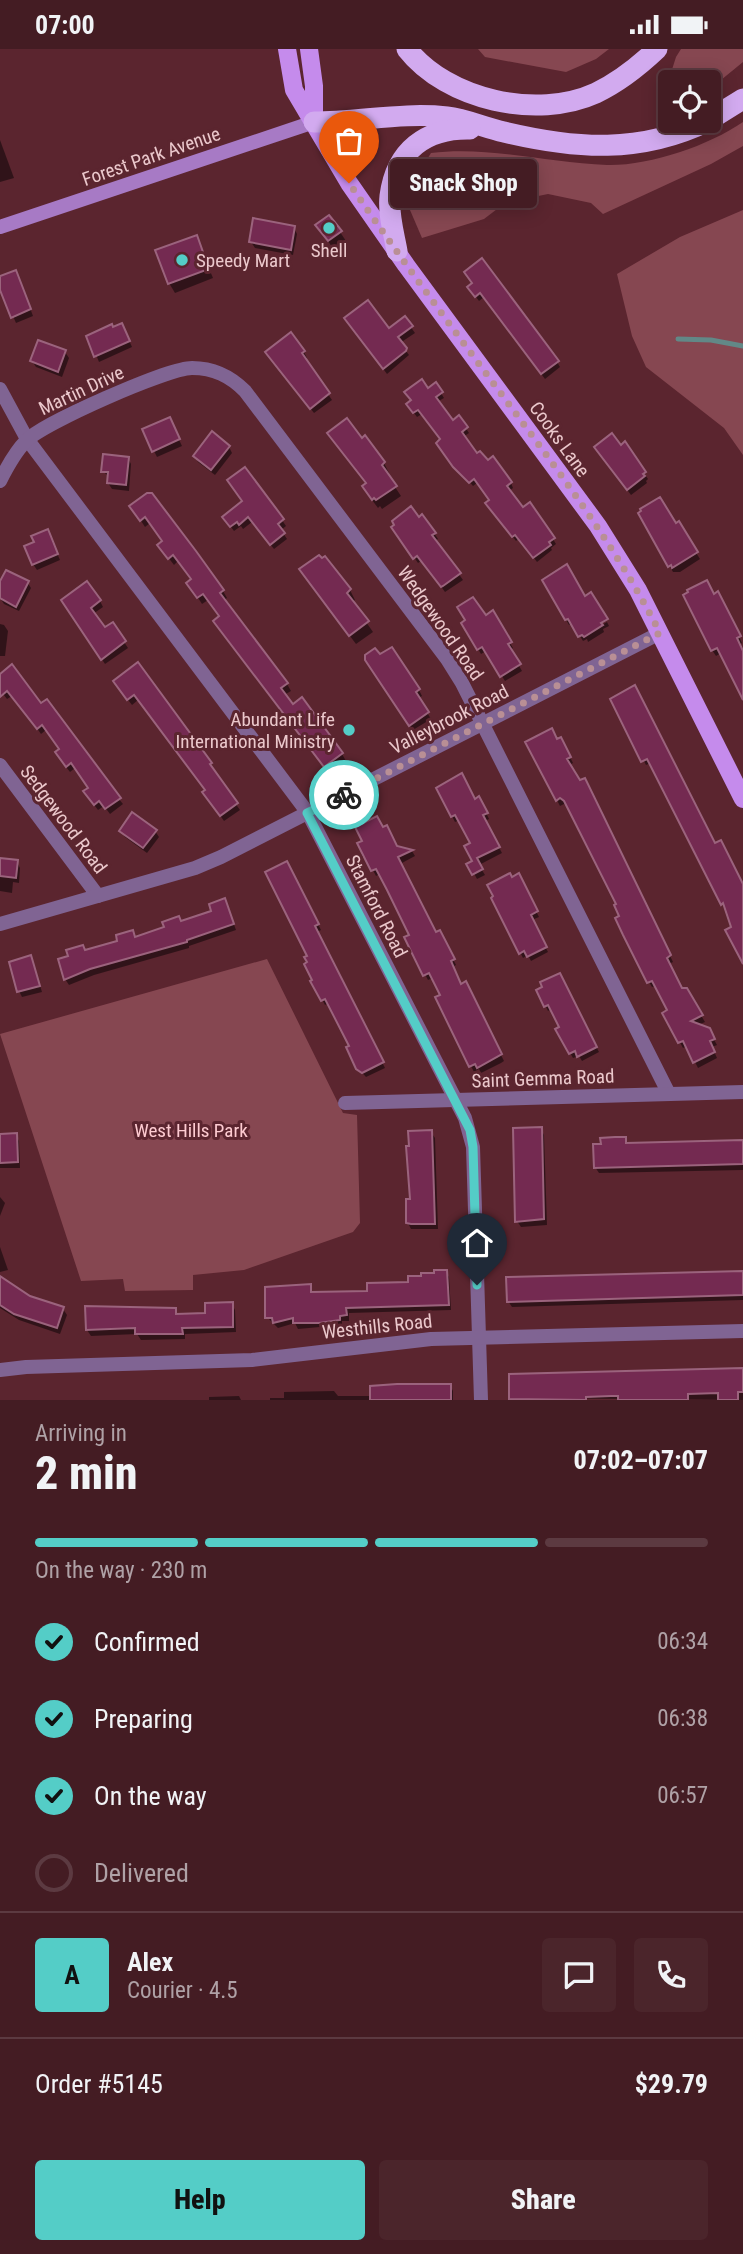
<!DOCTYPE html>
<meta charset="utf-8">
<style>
body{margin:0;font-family:"Roboto Condensed",sans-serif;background:#4b252b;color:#f1f3f6;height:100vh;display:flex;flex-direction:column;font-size:26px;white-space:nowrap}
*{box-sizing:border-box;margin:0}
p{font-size:23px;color:#afa1a6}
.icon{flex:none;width:38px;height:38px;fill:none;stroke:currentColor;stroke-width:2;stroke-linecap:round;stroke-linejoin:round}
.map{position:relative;height:1351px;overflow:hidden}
.side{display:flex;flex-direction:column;background:#441c23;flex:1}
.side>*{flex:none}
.controls{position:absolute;left:658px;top:21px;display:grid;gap:14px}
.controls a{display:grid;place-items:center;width:63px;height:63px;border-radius:7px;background:#441c23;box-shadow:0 4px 18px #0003,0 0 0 2px #5c3a41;font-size:35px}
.pin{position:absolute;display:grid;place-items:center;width:60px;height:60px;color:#fff;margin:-72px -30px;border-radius:50% 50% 50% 0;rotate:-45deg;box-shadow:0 0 7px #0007}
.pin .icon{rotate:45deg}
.courier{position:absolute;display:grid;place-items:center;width:70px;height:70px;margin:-35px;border:5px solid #54cdc7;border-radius:50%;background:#fff;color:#222;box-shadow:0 2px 9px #0007}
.bubble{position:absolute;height:49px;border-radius:7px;background:#441c23;box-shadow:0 4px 18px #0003,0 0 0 2px #5c3a41;font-size:23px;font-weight:800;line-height:49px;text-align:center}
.summary em{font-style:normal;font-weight:800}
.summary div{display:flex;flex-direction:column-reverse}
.summary{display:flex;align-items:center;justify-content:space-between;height:119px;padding:0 35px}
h1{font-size:46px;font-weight:800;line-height:52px}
.bar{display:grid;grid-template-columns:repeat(4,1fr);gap:10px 7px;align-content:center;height:84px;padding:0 35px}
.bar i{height:9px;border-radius:5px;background:#5c3a41}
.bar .active{background:#54cdc7}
.bar p{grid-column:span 4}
.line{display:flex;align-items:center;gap:18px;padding:0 35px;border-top:2px solid #5c3a41}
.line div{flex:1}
.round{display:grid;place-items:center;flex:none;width:74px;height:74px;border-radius:7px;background:#4b252b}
ol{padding:0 35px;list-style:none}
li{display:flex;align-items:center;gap:21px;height:77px}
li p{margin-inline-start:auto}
li .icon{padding:7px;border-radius:50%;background:#54cdc7;color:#111;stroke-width:4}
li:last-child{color:#afa1a6}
li i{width:38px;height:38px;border:4px solid #5c3a41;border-radius:50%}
.button{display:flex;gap:14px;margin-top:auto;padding:14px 35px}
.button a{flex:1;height:80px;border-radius:7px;background:#54cdc7;color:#111;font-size:28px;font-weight:800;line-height:80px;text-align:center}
.button a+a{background:#4b252b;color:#f1f3f6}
.status{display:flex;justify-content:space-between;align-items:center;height:49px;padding:0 35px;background:#441c23;direction:ltr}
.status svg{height:19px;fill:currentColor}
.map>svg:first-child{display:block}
.green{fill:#864751}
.shadow{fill:#0007}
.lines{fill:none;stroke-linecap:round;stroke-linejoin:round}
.stream{stroke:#628887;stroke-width:5}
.building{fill:#742a51;stroke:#9b637d;stroke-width:2}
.street{stroke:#806493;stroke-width:14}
.secondary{stroke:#a77ac5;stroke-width:14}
.primary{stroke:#c58bec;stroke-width:18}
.highway{stroke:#d2aaef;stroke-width:21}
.done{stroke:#b98f95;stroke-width:7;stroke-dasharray:0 12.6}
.route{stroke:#54cdc7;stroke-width:9}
.poi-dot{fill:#54cdc7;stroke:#5b252f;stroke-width:2.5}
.labels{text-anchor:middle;stroke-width:6;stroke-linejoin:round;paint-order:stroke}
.street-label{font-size:19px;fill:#ebc8cc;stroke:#5b252f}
.poi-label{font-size:19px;fill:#ebc8cc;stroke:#5b252f}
.park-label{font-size:19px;fill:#fecbd1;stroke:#5b252f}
</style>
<div class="status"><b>07:00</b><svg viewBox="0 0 49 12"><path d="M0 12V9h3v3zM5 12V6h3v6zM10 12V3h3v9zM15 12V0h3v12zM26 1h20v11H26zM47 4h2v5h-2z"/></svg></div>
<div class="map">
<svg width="743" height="1351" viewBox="0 0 743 1351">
<rect width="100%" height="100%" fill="#5b252f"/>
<g class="green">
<path d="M478,0H609L596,10L566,23L485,8Z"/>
<path d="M681,0H743V13L721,31L709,36V33H671L669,30L676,8Z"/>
<path d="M743,73V97L711,115L603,165L591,154L548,145L505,154L484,170L422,189L410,161L417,126L431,104C490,97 548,114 607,116C649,117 708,97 743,73Z"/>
<path d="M743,161V406L724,379L646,318L632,287L617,225L680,188Z"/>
<path d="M267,910L343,1064L357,1066L360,1174L353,1183L244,1221L193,1226V1241L125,1242L123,1230L81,1232L0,985Z"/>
</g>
<g class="shadow">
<path d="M0,91L14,129L0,133Z"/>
<path d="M318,177L340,183L348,195L336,204Z"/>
<path d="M294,179L297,185L293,206L255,199L251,193Z"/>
<path d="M196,188L213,229L175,244L169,234Z"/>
<path d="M0,229H19L33,267L16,274L0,237Z"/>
<path d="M474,235L557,313L560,318L545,330L484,248L479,252L473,244Z"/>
<path d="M405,270L415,284L400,294L409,306L387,325L350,275L389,281Z"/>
<path d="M113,280L125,282L132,298L99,313L89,288Z"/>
<path d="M290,286L304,303L307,309L305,311L332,351L314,364L271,309Z"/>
<path d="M65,303L69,309L62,328L36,318L32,312Z"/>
<path d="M428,341L441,344L444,349L437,353L452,373L459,369L469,384L463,388L477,407L511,434L513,439L509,442L523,460L553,490L556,495L551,499L552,501L537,513L519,489L516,492L490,459L491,452L477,434L473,437L441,399L442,391L422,365L417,368L411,360Z"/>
<path d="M172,376L182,397L157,408L154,402Z"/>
<path d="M365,388L384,414L389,424L387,426L401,447L382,460L380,457L378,459L369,447L367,436L335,394L361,391Z"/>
<path d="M625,395L648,430L646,432L647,434L631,446L600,404Z"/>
<path d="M229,398L232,404L215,426L198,413L195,407Z"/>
<path d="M128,409L131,415L129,442L112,440L108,434L109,428L103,422Z"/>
<path d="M244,453L282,471L286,477L281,481L287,490L274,500L252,473L243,480L241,477L234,482L228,474Z"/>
<path d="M132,458L195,503L223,542L227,549L224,551L287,635L291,642L284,646L342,705L346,712L329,724L219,579L220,568L208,551L202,555L193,541V531L178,512L174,516L164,503V493L150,474L145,478Z"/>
<path d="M640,465L675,477L678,475L700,510L680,523H673Z"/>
<path d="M397,484H434L438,490L435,492L463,531L445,543L422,511L418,514Z"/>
<path d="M50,488L60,511L37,521L33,515Z"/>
<path d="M307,530L350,541L355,551L352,553L373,583L356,595Z"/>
<path d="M544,531L595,580L607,573L609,577L603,580L604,583L588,593L587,590L583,592L572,574L569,576Z"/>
<path d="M27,533L31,539L19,562L4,555L0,549V535Z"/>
<path d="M100,552L103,558L93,565L104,581L112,575L128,599L105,615L67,558Z"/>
<path d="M492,564L513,599L510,601L522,622L505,632L486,602L481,605L463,574Z"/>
<path d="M732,573L742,594L739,596L743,604V649L721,604L716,607L712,601Z"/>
<path d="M0,575L4,576L8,582L5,607H0Z"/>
<path d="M138,616L211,715L214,720L212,722L240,761L224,772L208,749L206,742L138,651L132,656L118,638Z"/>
<path d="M370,617L419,641L422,647L418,649L431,670L413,681Z"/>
<path d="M0,627L41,656L123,755L110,765L104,757L98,761L89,749L90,739L75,719L70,723L60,710L61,701L46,681L41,685L20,655L12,647L7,650L0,641Z"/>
<path d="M613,651L743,838V911L726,858L725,859L722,855L651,714L646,716Z"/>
<path d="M557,692L564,696L573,714L569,716L579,734L587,737L673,913L669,915L682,941H686L705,973L698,976L712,987L717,996L712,998L717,1009L698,1019L687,997L683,999L664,964L669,962L656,937L652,938L649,933L618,856L568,757L564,755L560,757L528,694Z"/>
<path d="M438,740L482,755L489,770L485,772L502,804L479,816L485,826L477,830L469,815L474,813L472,794L460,771L455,773Z"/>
<path d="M121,782H155L159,788L147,804L125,788Z"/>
<path d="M359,795L397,798L412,802L415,807L400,815L436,885L442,889L456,916L452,918L461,937L489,982L504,1012L501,1014L481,1024L479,1020L474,1023L437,949L442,946L433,929L428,931L406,889L411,886L381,824L376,827Z"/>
<path d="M0,811L17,813L20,819L19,834L13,833L12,844L0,842Z"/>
<path d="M286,814L321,881L317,883L385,1019L366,1028L358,1019L351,998L329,954L325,956L313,933L309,908Z"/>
<path d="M518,826L539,868L532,871L548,903L531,912L528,906L523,909L493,849Z"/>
<path d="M225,851L236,881L189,897V899L94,926L69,936L65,930L85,903L136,889L213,863Z"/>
<path d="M31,908L42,943L22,948L19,942Z"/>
<path d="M559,926L599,1003L582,1012L579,1007L573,1009L557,980L561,978L552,960L548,962L538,942Z"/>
<path d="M541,1080L544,1086L547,1176L521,1178L517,1172Z"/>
<path d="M431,1083L435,1089L438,1180H411L408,1174L412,1151L411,1099Z"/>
<path d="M0,1086H16L19,1092L20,1119H0Z"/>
<path d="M625,1090L629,1095L743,1092V1121L599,1124L595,1118Z"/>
<path d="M0,1148L5,1154L0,1167Z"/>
<path d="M0,1198L8,1221L0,1223Z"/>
<path d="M446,1223L449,1228L451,1261L349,1264V1272H342V1276L298,1280L295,1274L278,1279L267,1268L310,1237L313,1245L369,1243L410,1234Z"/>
<path d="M743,1224V1251L512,1258L508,1252Z"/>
<path d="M0,1239L63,1260L67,1266L60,1285L19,1271L0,1259Z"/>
<path d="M232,1255L235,1261L236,1283L185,1285V1290L141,1291L137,1285L91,1287L87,1281L174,1260L178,1266L207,1265Z"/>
<path d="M743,1320V1351L511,1349Z"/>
<path d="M450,1336L453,1342V1351H270V1349H284V1343L334,1342L338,1347H372Z"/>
<path d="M239,1347L241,1351H209V1348Z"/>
</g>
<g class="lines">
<path class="stream" d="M678,290L711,291L743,297"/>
</g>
<g class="building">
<path d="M329,166L342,182L328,192L315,176Z"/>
<path d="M253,169L295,177L291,201L249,193Z"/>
<path d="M197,186L209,220L168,235L155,201Z"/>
<path d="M482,209L559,312L541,325L480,244L475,248L467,238L472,234L464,223Z"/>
<path d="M16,221L31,260L11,269L0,241V227Z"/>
<path d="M368,251L389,279L405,267L413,277L398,288L407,299L406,302L383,320L344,269Z"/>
<path d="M122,274L130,292L94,308L86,287L112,275L113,278Z"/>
<path d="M291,283L305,302L302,304L330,344L310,360L265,303Z"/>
<path d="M38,291L66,301L58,323L30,312Z"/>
<path d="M422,330L428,339L436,333L443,343L436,348L453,371L459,366L468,378L462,383L477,404L480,402L488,411L493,407L512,433L507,437L523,458L530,453L555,489L549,493L551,496L533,509L515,486L512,488L485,454L489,451L474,430L469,434L453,418L436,394L440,390L418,361L413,364L406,355L411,351L404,343Z"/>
<path d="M170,368L180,390L152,403L142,380Z"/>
<path d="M347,369L362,389L365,386L385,413L382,416L397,437L376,451L374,449L372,451L362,437L366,434L327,384Z"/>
<path d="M212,382L230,397L211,421L193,407Z"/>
<path d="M612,384L621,396L625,392L646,423L643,425L645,427L627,441L594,398Z"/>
<path d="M103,405L129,408L126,436L107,434L108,423H101Z"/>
<path d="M245,418L284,470L278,475L285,484L270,496L248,468L239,476L237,473L230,478L222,468L242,452L227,431Z"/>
<path d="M147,444H152L196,502L224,541L220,544L288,634L281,639L293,655L302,648L343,704L324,718L213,572L219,567L203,545L197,549L186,534L191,530L173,506L168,510L157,496L162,492L145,468L140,472L129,457Z"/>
<path d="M660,448L676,474L679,472L698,503L672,519L671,516L668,518L638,464L641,462L640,460Z"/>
<path d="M411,457L419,468L422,465L436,484L432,486L461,524L443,537L441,538L417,507L413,510L391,478L394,476L392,472Z"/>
<path d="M48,480L58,505L32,516L24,497L34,493L31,487Z"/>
<path d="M319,506L322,509L325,507L351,540L347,544L369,572L349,587L299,520Z"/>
<path d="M567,515L585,547L591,543L608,570L601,574L603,576L584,588L582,586L578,588L568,570L565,571L542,531Z"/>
<path d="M6,521L29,532L16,558L0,549V532Z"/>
<path d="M707,531L714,545L718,542L741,587L737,589L743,602V651L717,599L711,602L683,546L688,543L687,541Z"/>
<path d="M87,532L101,551L91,559L105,578L113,573L126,592L101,611L61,551Z"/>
<path d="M473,548L486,566L493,561L512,593L508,595L521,615L500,628L482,598L477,601L461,574L465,571L457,558Z"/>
<path d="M392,598L420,640L416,643L429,663L409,677L365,611V606L375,599L380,605Z"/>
<path d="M138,613L212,714L210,715L238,754L220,767L202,743L205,741L134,646L127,651L113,632Z"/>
<path d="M12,615L41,654L47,650L121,749L105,760L99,752L94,756L83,742L88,739L71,714L66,718L55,703L59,700L42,676L37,680L7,642L0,648V625Z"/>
<path d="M635,636L715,794L721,791L743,835V915L725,881L731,878L723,854L721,856L647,710L641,713L610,650Z"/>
<path d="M552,679L557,690L561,688L571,708L567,710L580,731L585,729L671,906L667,909L682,939H687L703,966L691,972L710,979L715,990L710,992L715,1003L693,1014L683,992L678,994L662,964L667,961L652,932L647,934L623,886L615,869L619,867L614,856L616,855L564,752L560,749L556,752L525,693Z"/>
<path d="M462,724L475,750L479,747L488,764L483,766L500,798L477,809L483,820L472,826L466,815L472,812L464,797L470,794L455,766L451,768L436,739Z"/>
<path d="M132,763L157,781L143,799L119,782Z"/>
<path d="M377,767L383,778L387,776L397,797L413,801L398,808L436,883L440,881L455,910L451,912L461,935L466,932L502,1005L477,1019L475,1015L469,1018L435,948L440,946L429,924L423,927L404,888L409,886L387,841L376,820L371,822L357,794L362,792L355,778Z"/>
<path d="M0,809L18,811L16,829L0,827Z"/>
<path d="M287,812L319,875L315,877L384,1013L362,1024L356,1020L346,998L349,997L325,950L321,952L310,932L312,931L304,915L307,913L304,908L307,907L265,823Z"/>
<path d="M510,824L512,828L519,824L538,862L531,866L547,898L527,908L524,902L519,905L491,849L493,847L487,836Z"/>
<path d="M225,849L234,875L187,891V893L90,920L64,931L58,910L68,907L66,901L83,896L85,901L117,892L116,886L133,881L135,888L164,878L162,873L179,867L181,872L211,862L209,855Z"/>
<path d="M31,906L40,937L17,943L9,913Z"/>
<path d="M560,924L597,998L577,1008L575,1002L569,1005L555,980L559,978L548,956L544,958L536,941L542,938L540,933Z"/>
<path d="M542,1078L544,1170L515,1173L513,1079Z"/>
<path d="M432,1081L435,1175H411L406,1174V1150H410L406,1097H409L408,1082Z"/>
<path d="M17,1084L18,1113L0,1114V1085Z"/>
<path d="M615,1088H626V1094L743,1091V1115L594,1119L593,1095H601L600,1089Z"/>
<path d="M434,1221H447L449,1256L346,1259L347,1266L340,1267V1271L319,1274H293V1269L273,1274L272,1269H265V1238L311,1235V1243L367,1242V1234L408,1233V1227H421V1224H434Z"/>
<path d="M743,1222V1246L507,1253L506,1228Z"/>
<path d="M0,1227L30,1247L64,1258L57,1279L14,1265L0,1256Z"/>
<path d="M233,1253V1278L182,1279L183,1285H135V1279L86,1281L85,1257L176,1259V1265L205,1264V1254Z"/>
<path d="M743,1319V1343H738V1351H718V1344L688,1345V1351H618V1347H611L586,1348V1351L509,1350V1325Z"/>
<path d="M397,1335H451V1351H370V1337Z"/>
</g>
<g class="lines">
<g class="street">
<path d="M0,340L27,390L308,764L465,1069L473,1098L481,1351"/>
<path d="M0,432C7,418 15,403 26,392C43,374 168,319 192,319C214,319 230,327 245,342L447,610L462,634L669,1045"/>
<path d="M0,716L98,847"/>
<path d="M0,875L195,819L221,808L660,584"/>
<path d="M345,1054L743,1043"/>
<path d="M0,1321L26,1318L252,1311L431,1290L743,1282"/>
</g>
<path class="secondary" d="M0,178L314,73"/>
<g class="primary">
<path d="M287,0L294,41L349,134L406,216L598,477L638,541L743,750"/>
<path d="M309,0L314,37V73"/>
</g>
<g class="highway">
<path d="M407,0C447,51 537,71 596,44C619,33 638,18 657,0"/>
<path d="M709,71L743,50"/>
<path d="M314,73C359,73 403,63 447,68C466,70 485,79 504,83C576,100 640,105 708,72"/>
<path d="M397,202C394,185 388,165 390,147C396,101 426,79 470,80"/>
</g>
</g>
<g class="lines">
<path class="done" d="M344,746L660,584C619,503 565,431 511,358C456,284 401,210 349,134"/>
<path class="route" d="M344,746L307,764L470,1081L473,1098L477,1236"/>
</g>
<g class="poi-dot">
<circle cx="329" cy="179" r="7"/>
<circle cx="182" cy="211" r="7"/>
<circle cx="349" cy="681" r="7"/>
</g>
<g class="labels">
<g class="street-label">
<text transform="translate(151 107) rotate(-19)" y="7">Forest Park Avenue</text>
<text transform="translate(81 341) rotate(-25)" y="7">Martin Drive</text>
<text transform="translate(560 390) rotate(54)" y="7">Cooks Lane</text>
<text transform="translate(441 574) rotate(55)" y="7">Wedgewood Road</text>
<text transform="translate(449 670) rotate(-27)" y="7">Valleybrook Road</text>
<text transform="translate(64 770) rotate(53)" y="7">Sedgewood Road</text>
<text transform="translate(377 857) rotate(63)" y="7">Stamford Road</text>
<text transform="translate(543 1029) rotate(-2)" y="7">Saint Gemma Road</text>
<text transform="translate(377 1277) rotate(-6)" y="7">Westhills Road</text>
</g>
<g class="poi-label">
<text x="329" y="208">Shell</text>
<text x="196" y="218" text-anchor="start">Speedy Mart</text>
<text x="335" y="677" text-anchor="end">Abundant Life<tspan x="335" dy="22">International Ministry</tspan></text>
</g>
<g class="park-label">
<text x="191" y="1088">West Hills Park</text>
</g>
</g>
</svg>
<div class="controls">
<a><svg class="icon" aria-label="locate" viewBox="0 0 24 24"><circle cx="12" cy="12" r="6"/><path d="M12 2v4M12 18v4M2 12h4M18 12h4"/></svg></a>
</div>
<div class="pin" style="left:349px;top:134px;background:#ea580c"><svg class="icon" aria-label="bag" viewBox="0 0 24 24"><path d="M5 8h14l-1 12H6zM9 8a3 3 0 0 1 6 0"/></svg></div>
<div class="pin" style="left:477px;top:1236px;background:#1f2937"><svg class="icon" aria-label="home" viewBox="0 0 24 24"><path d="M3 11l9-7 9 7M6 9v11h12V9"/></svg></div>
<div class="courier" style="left:344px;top:746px"><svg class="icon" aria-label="bike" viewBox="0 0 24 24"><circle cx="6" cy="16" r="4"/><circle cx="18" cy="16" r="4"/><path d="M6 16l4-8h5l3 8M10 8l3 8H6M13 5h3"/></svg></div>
<div class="bubble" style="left:390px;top:110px;width:147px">Snack Shop</div>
</div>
<section class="side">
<div class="summary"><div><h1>2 min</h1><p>Arriving in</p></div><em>07:02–07:07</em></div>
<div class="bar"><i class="active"></i><i class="active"></i><i class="active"></i><i></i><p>On the way · 230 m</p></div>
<ol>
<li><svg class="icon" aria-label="check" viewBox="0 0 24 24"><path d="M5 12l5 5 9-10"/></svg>Confirmed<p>06:34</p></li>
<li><svg class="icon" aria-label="check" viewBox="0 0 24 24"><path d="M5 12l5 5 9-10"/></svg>Preparing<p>06:38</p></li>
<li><svg class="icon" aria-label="check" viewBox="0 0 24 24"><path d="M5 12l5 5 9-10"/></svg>On the way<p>06:57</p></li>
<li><i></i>Delivered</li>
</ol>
<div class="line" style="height:126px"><b class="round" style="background:#54cdc7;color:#111">A</b><div><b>Alex</b><p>Courier · 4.5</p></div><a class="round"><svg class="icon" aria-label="chat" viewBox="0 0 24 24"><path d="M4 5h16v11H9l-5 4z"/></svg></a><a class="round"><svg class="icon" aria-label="phone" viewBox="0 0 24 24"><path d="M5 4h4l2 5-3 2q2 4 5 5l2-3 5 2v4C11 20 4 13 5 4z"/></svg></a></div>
<div class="line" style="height:91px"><div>Order #5145</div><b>$29.79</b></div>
<div class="button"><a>Help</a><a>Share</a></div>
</section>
